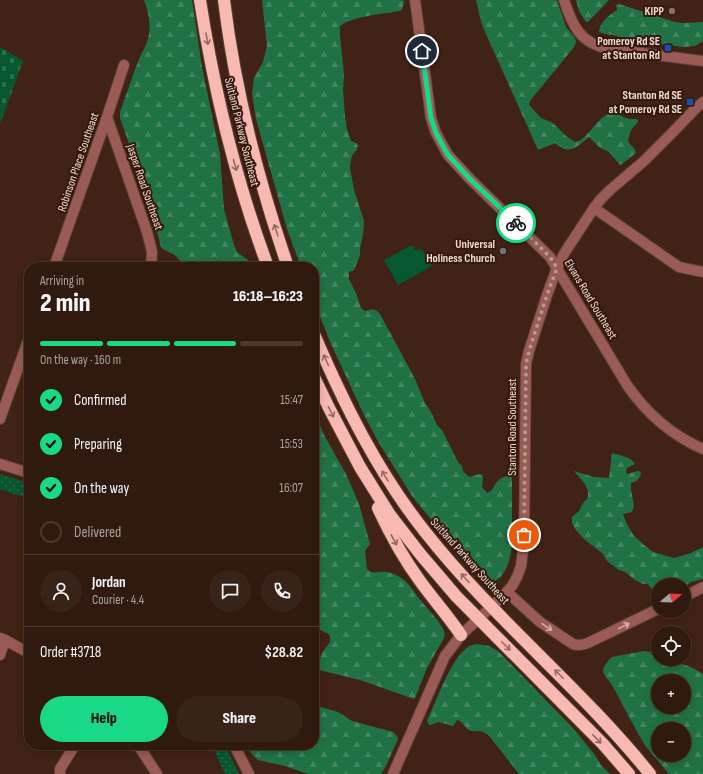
<!DOCTYPE html>
<meta charset="utf-8">
<style>
body{margin:0;font-family:"Sofia Sans Condensed",sans-serif;background:#382319;color:#f1f3f6;height:100vh;display:flex;flex-direction:column;font-size:15px;white-space:nowrap}
*{box-sizing:border-box;margin:0}
p{font-size:13px;color:#a8a19f}
.icon{flex:none;width:22px;height:22px;fill:none;stroke:currentColor;stroke-width:2;stroke-linecap:round;stroke-linejoin:round}
.map{position:relative;flex:1;overflow:hidden}
.sheet{position:absolute;left:24px;top:262px;width:295px;height:488px;display:flex;flex-direction:column;background:#301a10;border-radius:16px;box-shadow:0 2px 10px #0003,0 0 0 1px #4b3830}
.sheet>*{flex:none}
.needle{width:26px;rotate:71deg}
.fabs{position:absolute;left:651px;top:578px;display:grid;gap:8px}
.fabs a{display:grid;place-items:center;width:40px;height:40px;border-radius:50%;background:#301a10;box-shadow:0 2px 10px #0003,0 0 0 1px #4b3830;font-size:20px}
.pin{position:absolute;display:grid;place-items:center;width:34px;height:34px;color:#fff;margin:-17px;border:2px solid #fff;border-radius:50%;box-shadow:0 1px 4px #0007}
.courier{position:absolute;display:grid;place-items:center;width:40px;height:40px;margin:-20px;border:3px solid #19d988;border-radius:50%;background:#fff;color:#222;box-shadow:0 1px 5px #0007}
.overview em{font-style:normal;font-weight:800}
.overview div{display:flex;flex-direction:column-reverse}
.overview{display:flex;align-items:center;justify-content:space-between;height:68px;padding:0 16px}
h1{font-size:26px;font-weight:800;line-height:30px}
.bar{display:grid;grid-template-columns:repeat(4,1fr);gap:6px 4px;align-content:center;height:48px;padding:0 16px}
.bar i{height:5px;border-radius:3px;background:#4b3830}
.bar .current{background:#19d988}
.bar p{grid-column:span 4}
.line{display:flex;align-items:center;gap:10px;padding:0 16px;border-top:1px solid #4b3830}
.line div{flex:1}
.round{display:grid;place-items:center;flex:none;width:42px;height:42px;border-radius:21px;background:#382319}
ol{padding:0 16px;list-style:none}
li{display:flex;align-items:center;gap:12px;height:44px}
li p{margin-inline-start:auto}
li .icon{padding:4px;border-radius:50%;background:#19d988;color:#111;stroke-width:4}
li:last-child{color:#a8a19f}
li i{width:22px;height:22px;border:2px solid #4b3830;border-radius:50%}
.primary-button{display:flex;gap:8px;margin-top:auto;padding:8px 16px}
.primary-button a{flex:1;height:46px;border-radius:24px;background:#19d988;color:#111;font-size:16px;font-weight:800;line-height:46px;text-align:center}
.primary-button a+a{background:#382319;color:#f1f3f6}
.map>svg:first-child{display:block}
.forest{fill:url(#forest-firs);fill-rule:evenodd}
.cemetery{fill:url(#cemetery-stones)}
.park{fill:url(#park-dots)}
.garden{fill:#075731}
.lines{fill:none;stroke-linecap:round;stroke-linejoin:round}
.minor-casing{stroke:#5c4034;stroke-width:12}
.highway-casing{stroke:#5c4034;stroke-width:14}
.minor{stroke:#9a5a55;stroke-width:10}
.highway{stroke:#f9b9b3;stroke-width:12}
.oneway{stroke:#976960}
.oneway2{stroke:#d1aea6}
.done{stroke:#b29b90;stroke-width:4;stroke-dasharray:0 7.2}
.route{stroke:#19d988;stroke-width:5}
.education-dot{fill:#8d6e63;stroke:#35190d;stroke-width:1.5}
.transit-dot{fill:#1a4fb4;stroke:#35190d;stroke-width:1.5}
.worship-dot{fill:#6b7280;stroke:#35190d;stroke-width:1.5}
.labels{text-anchor:middle;stroke-width:4;stroke-linejoin:round;paint-order:stroke}
.poi-label{font-size:12px;font-weight:bold;fill:#efdbd2;stroke:#35190d;text-anchor:end}
.street-label{font-size:12px;fill:#efdbd2;stroke:#35190d}
</style>
<div class="map">
<svg width="703" height="774" viewBox="0 0 703 774">
<defs>
<pattern id="forest-firs" width="22" height="20" patternUnits="userSpaceOnUse"><rect width="22" height="20" fill="#217146"/><path d="M5 1l3.5 6h-7zM16 11l3.5 6h-7z" fill="#428560"/></pattern>
<pattern id="cemetery-stones" width="16" height="16" patternUnits="userSpaceOnUse"><rect width="16" height="16" fill="#075731"/><path d="M2 7V4a2 2 0 0 1 4 0v3zM10 15v-3a2 2 0 0 1 4 0v3z" fill="#2b6f4e"/></pattern>
<pattern id="park-dots" width="8" height="8" patternUnits="userSpaceOnUse"><rect width="8" height="8" fill="#075731"/><path d="M2 2h.1M6 6h.1" fill="none" stroke="#2b6f4e" stroke-width="1.8" stroke-linecap="round"/></pattern>
</defs>
<rect width="100%" height="100%" fill="#402316"/>
<g class="forest">
<path d="M144,0H192L202,67L220,154L224,209L234,245L237,252L248,260L250,267H184C181,262 178,257 173,254C168,251 164,251 161,247L149,201L120,118V112C126,96 131,79 138,62C141,53 148,44 149,34C151,23 148,10 144,0Z"/>
<path d="M262,0H403L404,2L402,10L399,11C383,14 353,16 340,26V36L344,74L343,91L345,116L347,129L351,141L356,143L358,146L356,151L353,154L351,159L350,168L354,190L364,221L363,235L360,248V255L354,270L349,272V279L356,293L361,308L365,311C372,309 376,308 380,314L415,379L425,403L431,412L437,425L442,430L458,462L462,466L463,471L469,477L475,475L482,474L483,478L482,487L487,493C493,491 493,487 496,483C500,478 506,476 512,475V546C510,560 506,578 491,583L489,581L472,565L462,547L438,528L412,496L379,443L364,415L331,344L314,302V267H301L287,229L265,151L256,119L252,94L254,78L263,62L267,46Z"/>
<path d="M476,0H557L566,27L575,38L576,42L574,47L530,101L529,105L541,118L553,123L566,136L575,142C588,140 595,119 609,114C617,111 622,118 630,119C631,119 635,119 636,119L638,120V122L631,130L628,140C629,145 635,147 636,153L622,164L620,165L609,152L599,147L589,137C577,147 569,156 555,143L538,150L482,25Z"/>
<path d="M576,0H609L588,22H586L579,11Z"/>
<path d="M619,4L675,22L683,23L703,22V41L695,46L684,47L625,40C615,33 609,36 599,32C600,22 609,15 617,10L616,5Z"/>
<path d="M314,411L324,435L346,474L359,504L370,544L365,551L367,569C373,575 380,571 388,572C390,573 394,574 396,575C408,580 414,593 422,602C429,611 438,619 443,629C445,633 445,635 444,638L427,668L415,698L414,699L360,680L319,670L317,667L322,653L330,642V637L329,634L320,630L316,625L314,624Z"/>
<path d="M612,453C621,456 630,456 635,464L627,468L626,471L627,474L638,471H639L641,473C640,479 636,482 631,483V490L634,506L632,512L623,514L627,524L634,536L644,545L653,552L674,558L691,553L703,547V579L691,582L684,587V585H658V593L653,591L648,584H643L635,580L625,572L619,570L607,561L603,554L584,539L575,529L572,523V517L579,511L583,503L587,499L588,496V491L585,484L574,471L594,477L609,478Z"/>
<path d="M477,644L489,646L498,651L573,728L595,755L601,765L610,774H519L490,737C487,734 483,731 479,731C475,731 472,732 469,730C464,727 463,721 457,720L454,725L452,726L439,722L430,725H429L427,721C436,702 451,658 468,647C471,645 474,645 477,644Z"/>
<path d="M644,651L658,653V659H670L676,662L691,667L703,674V774H669C662,765 654,757 647,748C634,728 624,706 612,685C610,681 603,676 603,670C604,665 609,660 612,657ZM658,681H684V707H658ZM658,729H684V755H658Z"/>
<path d="M314,704L321,707L338,712L352,721L393,732L397,736L398,739L386,766L381,774H308L285,766L258,760L251,753L247,745H314Z"/>
</g>
<path class="cemetery" d="M0,47L23,61L0,124Z"/>
<g class="park">
<path d="M0,474L29,483V499L0,489Z"/>
<path d="M212,745H225L239,774H225Z"/>
</g>
<path class="garden" d="M412,245L415,250L422,249L432,266L398,285L384,260Z"/>
<g class="lines">
<g class="minor-casing">
<g id="minor">
<path d="M415,0L431,118L436,133L443,146L448,155L470,179L550,257L627,385C647,414 671,435 703,449"/>
<path d="M564,0C572,25 580,44 610,49L703,61"/>
<path d="M107,117L147,232L152,252L151,267"/>
<path d="M594,208L679,267L703,272"/>
<path d="M54,267L107,117L124,65"/>
<path d="M0,419L29,338"/>
<path d="M0,464L29,473"/>
<path d="M507,592L540,622L573,644C579,646 584,645 590,642L658,609"/>
<path d="M684,597L703,587"/>
<path d="M0,638L5,640L29,653"/>
<path d="M0,655L5,640"/>
<path d="M138,745L157,774"/>
<path d="M234,745L249,774"/>
<path d="M60,774V769L75,745"/>
<path d="M393,774L445,656L461,635L502,597L512,586L517,577L521,566L524,543L526,364L529,351L547,295L557,268L565,252L594,208L600,200L610,190L644,161L672,133L696,108L703,102"/>
</g>
</g>
<g class="highway-casing">
<g id="highway">
<path d="M200,0C214,91 236,181 268,267"/>
<path d="M224,0C235,91 258,180 288,267"/>
<path d="M314,334C344,404 378,473 426,533C494,619 581,688 650,774"/>
<path d="M314,377L329,408L360,467L390,515L421,555L456,596L603,744L629,774"/>
<path d="M378,508C390,534 403,558 420,581C433,599 448,616 461,635"/>
</g>
</g>
<use href="#minor" class="minor"/>
<use href="#highway" class="highway"/>
</g>
<defs><path id="oneway-shaft" d="M-6 0H5M1.5-3L5.5 0L1.5 3" fill="none" stroke-width="1.6" stroke-linecap="round" stroke-linejoin="round"/></defs>
<g class="oneway">
<use href="#oneway-shaft" transform="translate(207 39) rotate(80)"/>
<use href="#oneway-shaft" transform="translate(235 165) rotate(74)"/>
<use href="#oneway-shaft" transform="translate(276 230) rotate(-108)"/>
<use href="#oneway-shaft" transform="translate(326 360) rotate(-114)"/>
<use href="#oneway-shaft" transform="translate(331 412) rotate(63)"/>
<use href="#oneway-shaft" transform="translate(385 476) rotate(-121)"/>
<use href="#oneway-shaft" transform="translate(394 540) rotate(61)"/>
<use href="#oneway-shaft" transform="translate(465 578) rotate(-132)"/>
<use href="#oneway-shaft" transform="translate(506 646) rotate(45)"/>
<use href="#oneway-shaft" transform="translate(559 674) rotate(-135)"/>
<use href="#oneway-shaft" transform="translate(597 739) rotate(46)"/>
</g>
<g class="oneway2">
<use href="#oneway-shaft" transform="translate(624 626) rotate(-26)"/>
<use href="#oneway-shaft" transform="translate(547 627) rotate(34)"/>
</g>
<g class="lines">
<path class="done" d="M516,223L550,257L557,268L547,295L529,351L526,364L524,535"/>
<path class="route" d="M422,51L431,118L436,133L443,146L448,155L470,179L516,223"/>
</g>
<circle class="education-dot" cx="672" cy="11" r="4"/>
<g class="transit-dot">
<rect x="664" y="44" width="8" height="8" rx="2"/>
<rect x="686" y="98" width="8" height="8" rx="2"/>
</g>
<circle class="worship-dot" cx="503" cy="251" r="4"/>
<g class="labels">
<g class="poi-label">
<text x="664" y="15">KIPP</text>
<text x="660" y="45">Pomeroy Rd SE<tspan x="660" dy="14">at Stanton Rd</tspan></text>
<text x="682" y="99">Stanton Rd SE<tspan x="682" dy="14">at Pomeroy Rd SE</tspan></text>
<text x="495" y="248">Universal<tspan x="495" dy="14">Holiness Church</tspan></text>
</g>
<g class="street-label">
<text transform="translate(242 132) rotate(76)" y="4">Suitland Parkway Southeast</text>
<text transform="translate(78 162) rotate(-71)" y="4">Robinson Place Southeast</text>
<text transform="translate(145 187) rotate(71)" y="4">Jasper Road Southeast</text>
<text transform="translate(591 299) rotate(59)" y="4">Elvans Road Southeast</text>
<text transform="translate(512 427) rotate(-90)" y="4">Stanton Road Southeast</text>
<text transform="translate(470 561) rotate(48)" y="4">Suitland Parkway Southeast</text>
</g>
</g>
</svg>
<div class="fabs">
<a><svg class="needle" viewBox="-14 -14 28 28"><path d="M0-13l5 13h-10z" fill="#e53935"/><path d="M0 13l5-13h-10z" fill="#a8a19f"/></svg></a>
<a><svg class="icon" aria-label="locate" viewBox="0 0 24 24"><circle cx="12" cy="12" r="6"/><path d="M12 2v4M12 18v4M2 12h4M18 12h4"/></svg></a>
<a>+</a>
<a>−</a>
</div>
<div class="pin" style="left:524px;top:535px;background:#ea580c"><svg class="icon" aria-label="bag" viewBox="0 0 24 24"><path d="M5 8h14l-1 12H6zM9 8a3 3 0 0 1 6 0"/></svg></div>
<div class="pin" style="left:422px;top:51px;background:#1f2937"><svg class="icon" aria-label="home" viewBox="0 0 24 24"><path d="M3 11l9-7 9 7M6 9v11h12V9"/></svg></div>
<div class="courier" style="left:516px;top:223px"><svg class="icon" aria-label="bike" viewBox="0 0 24 24"><circle cx="6" cy="16" r="4"/><circle cx="18" cy="16" r="4"/><path d="M6 16l4-8h5l3 8M10 8l3 8H6M13 5h3"/></svg></div>
<section class="sheet">
<div class="overview"><div><h1>2 min</h1><p>Arriving in</p></div><em>16:18–16:23</em></div>
<div class="bar"><i class="current"></i><i class="current"></i><i class="current"></i><i></i><p>On the way · 160 m</p></div>
<ol>
<li><svg class="icon" aria-label="check" viewBox="0 0 24 24"><path d="M5 12l5 5 9-10"/></svg>Confirmed<p>15:47</p></li>
<li><svg class="icon" aria-label="check" viewBox="0 0 24 24"><path d="M5 12l5 5 9-10"/></svg>Preparing<p>15:53</p></li>
<li><svg class="icon" aria-label="check" viewBox="0 0 24 24"><path d="M5 12l5 5 9-10"/></svg>On the way<p>16:07</p></li>
<li><i></i>Delivered</li>
</ol>
<div class="line" style="height:72px"><a class="round"><svg class="icon" aria-label="person" viewBox="0 0 24 24"><circle cx="12" cy="8" r="4"/><path d="M4 21q1-7 8-7t8 7"/></svg></a><div><b>Jordan</b><p>Courier · 4.4</p></div><a class="round"><svg class="icon" aria-label="chat" viewBox="0 0 24 24"><path d="M4 5h16v11H9l-5 4z"/></svg></a><a class="round"><svg class="icon" aria-label="phone" viewBox="0 0 24 24"><path d="M5 4h4l2 5-3 2q2 4 5 5l2-3 5 2v4C11 20 4 13 5 4z"/></svg></a></div>
<div class="line" style="height:52px"><div>Order #3718</div><b>$28.82</b></div>
<div class="primary-button"><a>Help</a><a>Share</a></div>
</section>
</div>
